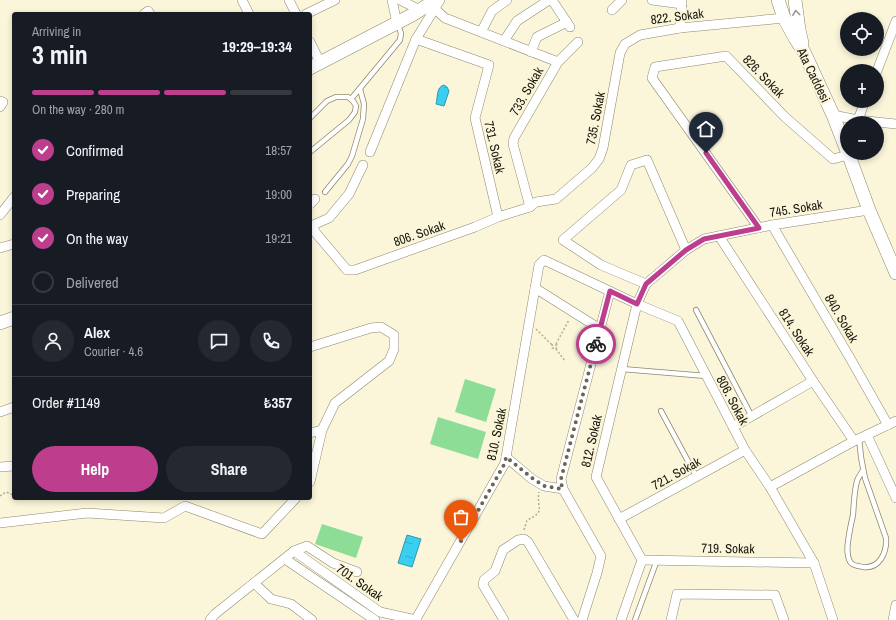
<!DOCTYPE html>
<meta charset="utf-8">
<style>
body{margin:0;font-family:"Archivo Narrow",sans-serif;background:#242831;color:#f1f3f6;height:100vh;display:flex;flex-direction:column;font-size:15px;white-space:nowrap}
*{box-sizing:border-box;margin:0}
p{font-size:13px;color:#9ea1a6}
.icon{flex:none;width:22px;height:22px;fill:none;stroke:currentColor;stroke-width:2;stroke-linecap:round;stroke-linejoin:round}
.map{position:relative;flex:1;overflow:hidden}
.side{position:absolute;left:12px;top:12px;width:300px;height:488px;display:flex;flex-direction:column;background:#171b24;border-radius:4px;box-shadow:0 2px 6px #0003}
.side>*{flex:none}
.tools{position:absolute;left:840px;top:12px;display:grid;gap:8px}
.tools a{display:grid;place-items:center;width:44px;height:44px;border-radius:50%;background:#171b24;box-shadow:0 2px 6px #0003;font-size:20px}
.pin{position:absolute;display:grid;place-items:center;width:34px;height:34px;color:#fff;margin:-41px -17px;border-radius:50% 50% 50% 0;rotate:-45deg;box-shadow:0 0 4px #0007}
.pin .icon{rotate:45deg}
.courier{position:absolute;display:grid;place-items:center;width:40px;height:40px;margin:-20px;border:3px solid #bc3e8c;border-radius:50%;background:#fff;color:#222;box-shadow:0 1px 5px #0007}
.headline em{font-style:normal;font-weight:700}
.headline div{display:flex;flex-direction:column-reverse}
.headline{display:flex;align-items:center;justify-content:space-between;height:68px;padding:0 20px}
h1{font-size:26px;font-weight:700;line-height:30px}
.bar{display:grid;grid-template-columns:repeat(4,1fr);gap:6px 4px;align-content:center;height:48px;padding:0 20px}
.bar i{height:5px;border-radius:3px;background:#363941}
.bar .active{background:#bc3e8c}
.bar p{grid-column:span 4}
.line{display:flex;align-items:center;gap:10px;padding:0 20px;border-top:1px solid #363941}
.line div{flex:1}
.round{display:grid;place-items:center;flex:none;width:42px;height:42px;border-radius:21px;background:#242831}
ol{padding:0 20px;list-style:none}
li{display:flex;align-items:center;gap:12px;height:44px}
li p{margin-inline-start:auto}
li .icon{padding:4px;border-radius:50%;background:#bc3e8c;color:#fff;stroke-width:4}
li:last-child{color:#9ea1a6}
li i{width:22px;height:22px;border:2px solid #363941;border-radius:50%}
.primary-button{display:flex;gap:8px;margin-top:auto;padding:8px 20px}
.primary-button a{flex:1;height:46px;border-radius:24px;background:#bc3e8c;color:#fff;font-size:16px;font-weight:700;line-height:46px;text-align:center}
.primary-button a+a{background:#242831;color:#f1f3f6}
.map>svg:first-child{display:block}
.grass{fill:#8edd97}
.water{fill:url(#water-ripples);stroke:#3098ad}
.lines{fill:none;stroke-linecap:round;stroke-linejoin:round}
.service-casing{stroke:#8c886e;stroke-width:6}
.minor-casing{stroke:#8c886e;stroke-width:10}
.secondary-casing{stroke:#8c886e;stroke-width:14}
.path{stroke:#b0ac96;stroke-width:1.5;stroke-dasharray:2 2;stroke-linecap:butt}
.service{stroke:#fff;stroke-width:4.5}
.minor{stroke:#fff;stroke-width:9}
.secondary{stroke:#fff;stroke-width:13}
.oneway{stroke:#989793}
.done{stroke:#696655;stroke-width:4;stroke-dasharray:0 7.2}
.route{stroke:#bc3e8c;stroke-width:5}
.labels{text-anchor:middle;stroke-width:4;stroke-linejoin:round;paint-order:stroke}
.street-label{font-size:13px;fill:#1a180e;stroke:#fbf6da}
</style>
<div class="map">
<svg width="896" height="620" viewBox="0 0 896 620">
<defs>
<pattern id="water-ripples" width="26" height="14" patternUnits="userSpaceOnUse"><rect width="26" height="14" fill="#3acff1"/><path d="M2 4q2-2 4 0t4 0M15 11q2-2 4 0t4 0" fill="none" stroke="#32b1cd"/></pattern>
</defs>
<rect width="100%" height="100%" fill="#fbf6da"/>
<g class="grass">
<path d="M465,379L496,389L486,422L455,412Z"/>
<path d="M438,417L486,432L478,459L430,444Z"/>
<path d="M322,524L363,537L356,558L315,544Z"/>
</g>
<g class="water">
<path d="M444,85L447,87L449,91L444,106L436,104C438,97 436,87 444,85Z"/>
<path d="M407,535L421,539L412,567L398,563Z"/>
</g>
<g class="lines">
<g class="service-casing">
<g id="service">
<path d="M351,99L400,40L401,33L398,25"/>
<path d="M310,118L327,101L336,97H348L353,101L356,106L355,112L349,120L310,152"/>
<path d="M325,192L348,164L352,156L363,119L364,104L360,89"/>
<path d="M696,310L752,417"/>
<path d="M622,369L706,376"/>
<path d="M661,411L696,476"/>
<path d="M859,439C860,452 862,465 865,478L886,538C887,552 880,569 863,567C859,566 854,566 851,563C847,558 847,548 848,542C849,533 851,524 853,515C854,503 854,492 857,481C858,477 861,474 863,470"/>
<path d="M635,620L657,560"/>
</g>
</g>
<g class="minor-casing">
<g id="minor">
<path d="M242,0L249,14"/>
<path d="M289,0L296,14"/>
<path d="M392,0L397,23"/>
<path d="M400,0L420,10H423"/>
<path d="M552,0L570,27"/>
<path d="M652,0L682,4"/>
<path d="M435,9L445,18L558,62"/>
<path d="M612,10L622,0"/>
<path d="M144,14L148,11L150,14"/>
<path d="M306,14L335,0"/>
<path d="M680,28L682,0"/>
<path d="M481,32L492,11L507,0"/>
<path d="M416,39L489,65L475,118L498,217"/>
<path d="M504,41L517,21L549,0"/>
<path d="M310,42L320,62"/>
<path d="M531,52L537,37L567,22"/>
<path d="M877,71L896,21"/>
<path d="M0,101L3,102L0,107"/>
<path d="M833,115L858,120L865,101"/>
<path d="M858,120L896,124"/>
<path d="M370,152L416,39L440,0"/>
<path d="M363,165L349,194L329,218L313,225L315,232L347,270H355L475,227L498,217L530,207L536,202L556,199L592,168L599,159L603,148L620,53L625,44L640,35L680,28L784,18"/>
<path d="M310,204L315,199"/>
<path d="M530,207L513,144L514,138L558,62L578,42"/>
<path d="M0,215L14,197"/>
<path d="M772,225L850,358L888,425"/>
<path d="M759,228L652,78L655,67L726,56L785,117L833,159L848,155"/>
<path d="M719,236L813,381L854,441"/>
<path d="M0,248L14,244"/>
<path d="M646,284L601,265L563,240L621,190L631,165L647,160L686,250"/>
<path d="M535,288L600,329"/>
<path d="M310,347L371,328L381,327L394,335V349L389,361L335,403L322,430L310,482"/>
<path d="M0,412L14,407"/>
<path d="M733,427L813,381"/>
<path d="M310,433L322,430"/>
<path d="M867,435L896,498"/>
<path d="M506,457L532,479L544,486L563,489"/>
<path d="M0,467L14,466"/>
<path d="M770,487L854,441L896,421"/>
<path d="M619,519L745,450"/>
<path d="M0,523L87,513L164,518L185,506L262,534L296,498"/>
<path d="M294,551L380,612L416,620"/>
<path d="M285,559L375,620"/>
<path d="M642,560L814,563"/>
<path d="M254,583L271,599L291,604L312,620"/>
<path d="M416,619L505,463L539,265L544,260L637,304L678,321L745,450L770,487L814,563L833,620"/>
<path d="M210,620L215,614L294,551L307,546L333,563L357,572"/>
<path d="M504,620L483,585L484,580L495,571L503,550L518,540L524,539L528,542L574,620"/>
<path d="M582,620L597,573L601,556L563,489L561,479L610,291"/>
<path d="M621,620L642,560L596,477L637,304L646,284L686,250L704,239L772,225L869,210"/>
<path d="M671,620L677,594L775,595L784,620"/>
<path d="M893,620L896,605"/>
</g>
</g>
<g class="secondary-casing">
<g id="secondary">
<path d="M778,0L784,18L795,38L804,52L833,115L847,151"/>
<path d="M795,0L799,30L802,43"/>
<path d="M310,68L412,15L436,0"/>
<path d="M848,153L869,210L896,273"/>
<path d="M0,323L14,318"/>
</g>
</g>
<g class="path">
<path d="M536,329L552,345"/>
<path d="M556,344L569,320"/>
<path d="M556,349L557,345H552V348L556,349L565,361"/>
<path d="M0,496L6,492L14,495"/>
<path d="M524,530L527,520C547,511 536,509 539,492"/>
</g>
<use href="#service" class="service"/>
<use href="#minor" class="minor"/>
<use href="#secondary" class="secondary"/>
</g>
<defs><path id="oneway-chevron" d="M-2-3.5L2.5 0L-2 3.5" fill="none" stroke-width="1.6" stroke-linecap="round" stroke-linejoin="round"/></defs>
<use class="oneway" href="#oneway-chevron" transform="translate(796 13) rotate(-97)"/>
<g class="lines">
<path class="done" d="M461,541L505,463L506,457L532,478L544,486L562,489L561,479L596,344"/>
<path class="route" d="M596,344L610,291L637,304L646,284L686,250L704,239L759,228L706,153"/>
</g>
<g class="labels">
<g class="street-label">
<text transform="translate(677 16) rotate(-7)" y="5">822. Sokak</text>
<text transform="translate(814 75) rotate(64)" y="5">Ata Caddesi</text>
<text transform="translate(764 76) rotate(46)" y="5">826. Sokak</text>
<text transform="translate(526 91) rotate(-60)" y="5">733. Sokak</text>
<text transform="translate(595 118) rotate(-79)" y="5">735. Sokak</text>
<text transform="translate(495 147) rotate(77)" y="5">731. Sokak</text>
<text transform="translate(796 208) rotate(-9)" y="5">745. Sokak</text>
<text transform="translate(419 233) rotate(-19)" y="5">806. Sokak</text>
<text transform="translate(842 318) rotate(60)" y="5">840. Sokak</text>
<text transform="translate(797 332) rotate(57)" y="5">814. Sokak</text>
<text transform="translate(733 400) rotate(62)" y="5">806. Sokak</text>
<text transform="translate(496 434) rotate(-78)" y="5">810. Sokak</text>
<text transform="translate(591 441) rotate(-77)" y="5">812. Sokak</text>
<text transform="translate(676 473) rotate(-29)" y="5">721. Sokak</text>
<text transform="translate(728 548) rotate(1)" y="5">719. Sokak</text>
<text transform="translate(360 582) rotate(35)" y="5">701. Sokak</text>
</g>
</g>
</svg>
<div class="tools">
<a><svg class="icon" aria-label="locate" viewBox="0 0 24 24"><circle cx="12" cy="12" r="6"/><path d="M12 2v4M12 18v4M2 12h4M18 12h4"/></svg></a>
<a>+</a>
<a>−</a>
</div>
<div class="pin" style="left:461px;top:541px;background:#ea580c"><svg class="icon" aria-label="bag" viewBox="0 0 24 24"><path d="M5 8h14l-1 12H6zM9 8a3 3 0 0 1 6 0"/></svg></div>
<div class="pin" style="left:706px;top:153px;background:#1f2937"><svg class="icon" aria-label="home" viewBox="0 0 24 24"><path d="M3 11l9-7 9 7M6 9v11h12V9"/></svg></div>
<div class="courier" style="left:596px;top:344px"><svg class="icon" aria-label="bike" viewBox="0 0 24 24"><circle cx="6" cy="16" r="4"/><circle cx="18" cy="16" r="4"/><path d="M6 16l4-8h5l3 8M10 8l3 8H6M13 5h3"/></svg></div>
<section class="side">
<div class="headline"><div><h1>3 min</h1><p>Arriving in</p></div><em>19:29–19:34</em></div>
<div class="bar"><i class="active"></i><i class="active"></i><i class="active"></i><i></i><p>On the way · 280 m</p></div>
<ol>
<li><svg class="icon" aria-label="check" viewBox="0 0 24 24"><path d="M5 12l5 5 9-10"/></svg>Confirmed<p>18:57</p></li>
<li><svg class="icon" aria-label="check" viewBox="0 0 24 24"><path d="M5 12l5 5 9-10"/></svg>Preparing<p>19:00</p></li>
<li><svg class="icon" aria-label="check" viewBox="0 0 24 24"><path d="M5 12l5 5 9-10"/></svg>On the way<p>19:21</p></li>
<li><i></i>Delivered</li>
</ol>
<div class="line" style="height:72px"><a class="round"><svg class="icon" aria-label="person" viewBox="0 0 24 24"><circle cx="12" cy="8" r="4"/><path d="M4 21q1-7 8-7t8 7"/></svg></a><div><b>Alex</b><p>Courier · 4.6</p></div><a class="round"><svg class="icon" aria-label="chat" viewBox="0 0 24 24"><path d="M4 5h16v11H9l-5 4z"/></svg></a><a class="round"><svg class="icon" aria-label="phone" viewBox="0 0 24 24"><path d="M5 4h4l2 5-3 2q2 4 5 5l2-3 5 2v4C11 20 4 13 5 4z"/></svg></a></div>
<div class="line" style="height:52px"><div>Order #1149</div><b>₺357</b></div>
<div class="primary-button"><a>Help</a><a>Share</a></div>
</section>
</div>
